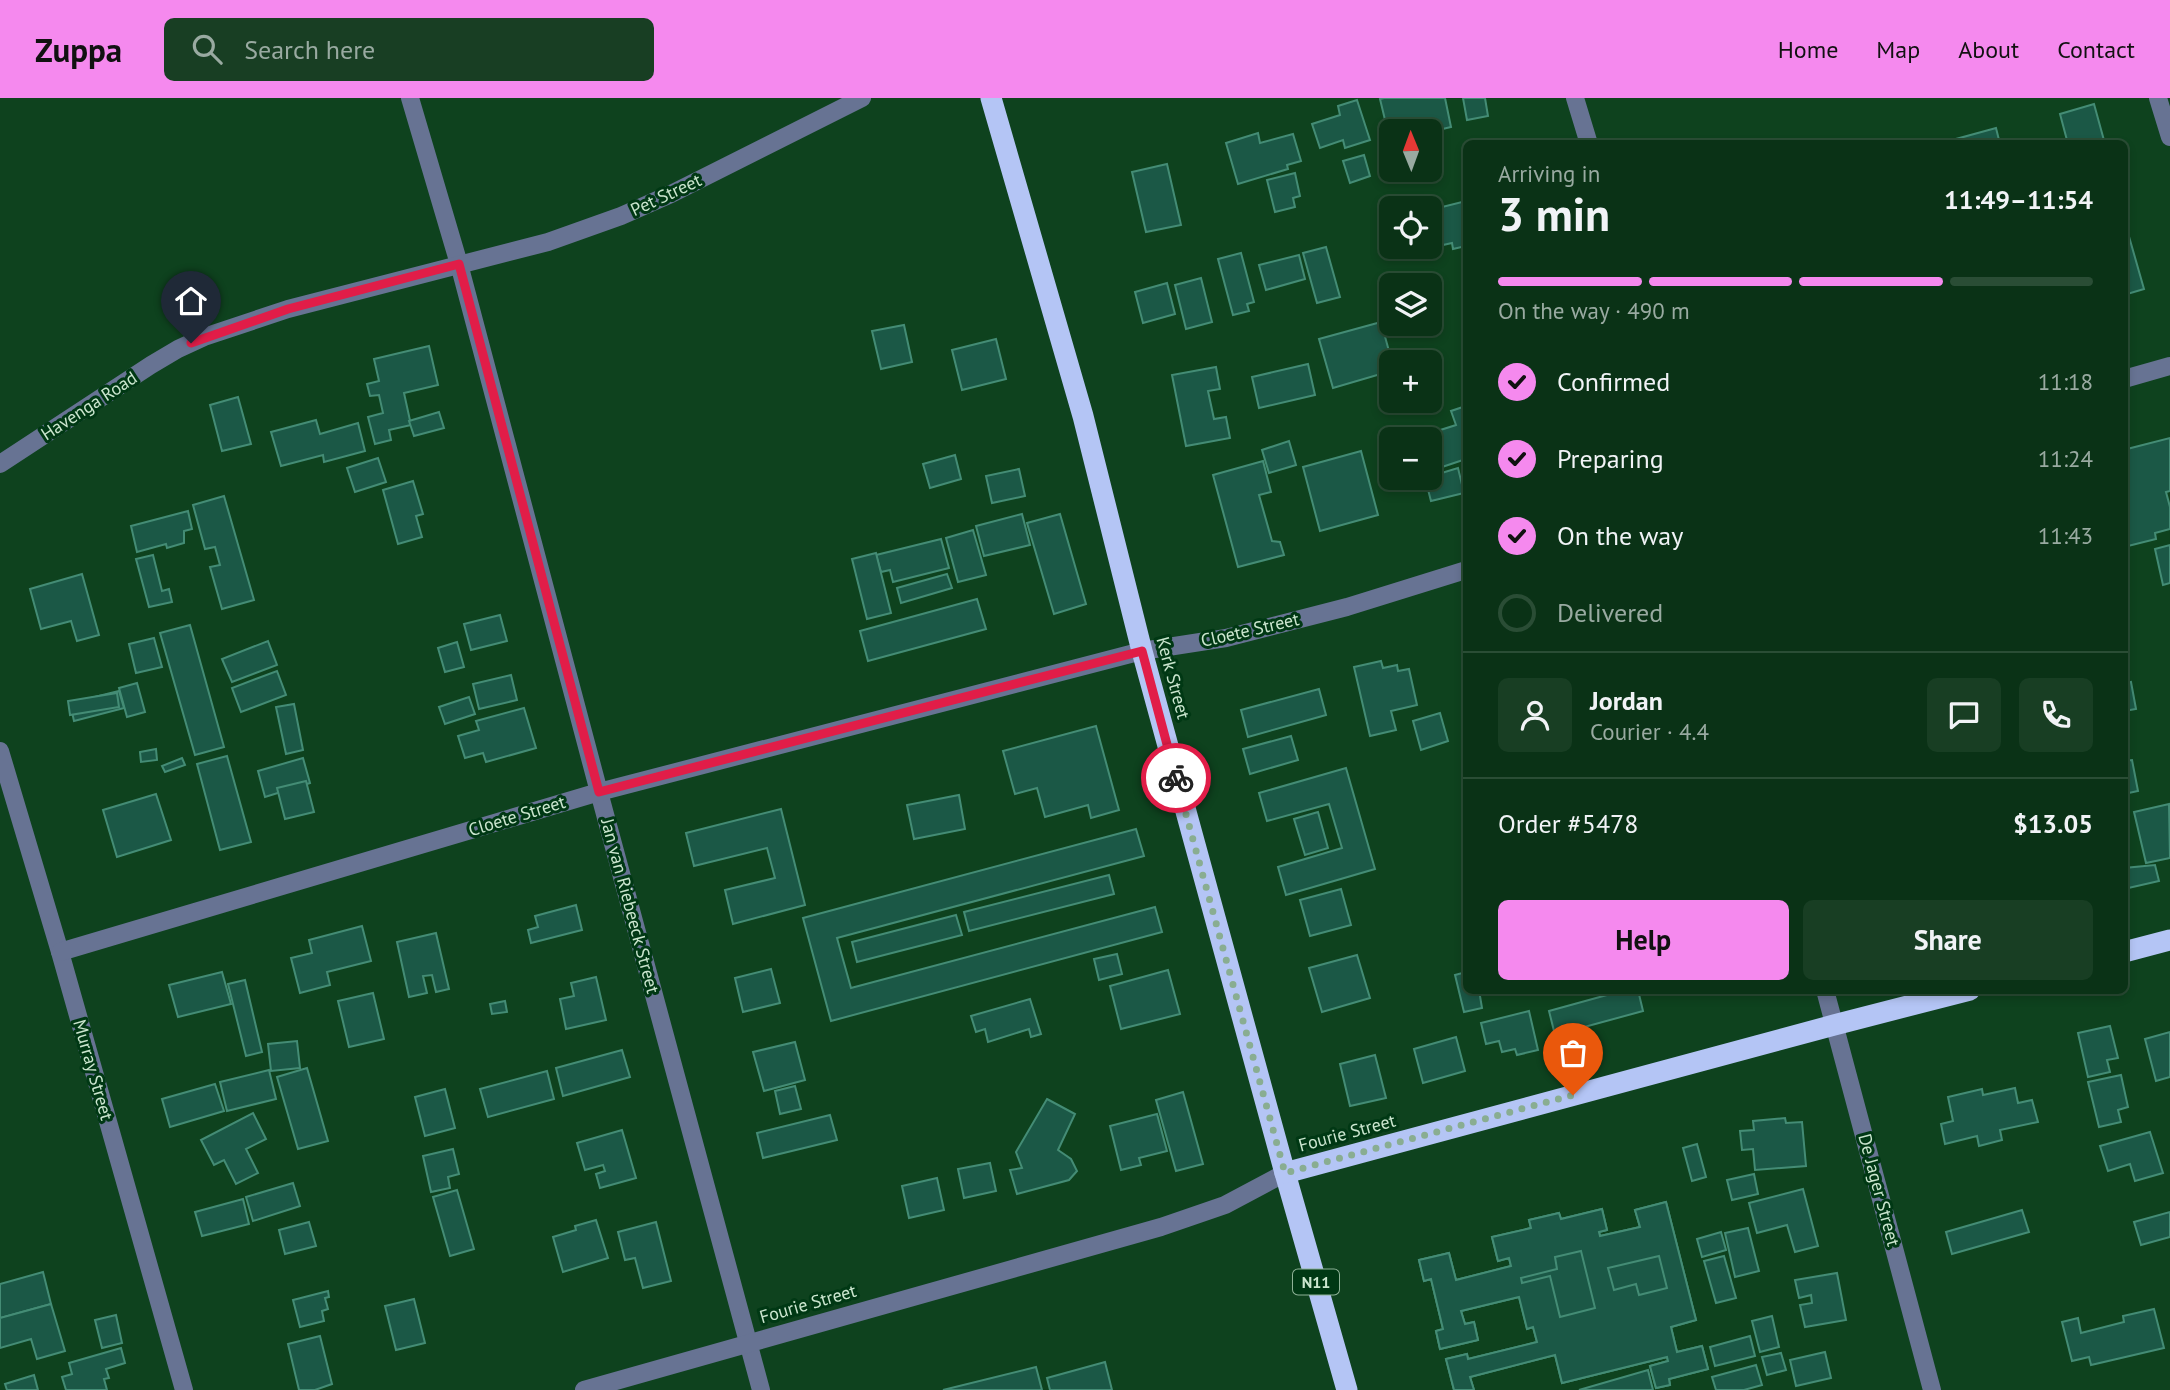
<!DOCTYPE html>
<meta charset="utf-8">
<style>
body{margin:0;font-family:"PT Sans",sans-serif;background:#183e23;color:#f1f3f6;height:100vh;display:flex;flex-direction:column;font-size:26px;white-space:nowrap}
*{box-sizing:border-box;margin:0}
p{font-size:23px;color:#99aaa1}
.icon{flex:none;width:38px;height:38px;fill:none;stroke:currentColor;stroke-width:2;stroke-linecap:round;stroke-linejoin:round}
.map{position:relative;flex:1;overflow:hidden}
.drawer{position:absolute;left:1463px;top:42px;width:665px;height:854px;display:flex;flex-direction:column;background:#0a3216;border-radius:10px;box-shadow:0 4px 10px #0003,0 0 0 2px #2a4d35}
.drawer>*{flex:none}
.needle{width:46px;rotate:359deg}
.buttons{position:absolute;left:1379px;top:21px;display:grid;gap:14px}
.buttons a{display:grid;place-items:center;width:63px;height:63px;border-radius:10px;background:#0a3216;box-shadow:0 4px 10px #0003,0 0 0 2px #2a4d35;font-size:35px}
.pin{position:absolute;display:grid;place-items:center;width:60px;height:60px;color:#fff;margin:-72px -30px;border-radius:50% 50% 50% 0;rotate:-45deg;box-shadow:0 0 7px #0007}
.pin .icon{rotate:45deg}
.courier{position:absolute;display:grid;place-items:center;width:70px;height:70px;margin:-35px;border:5px solid #e11d48;border-radius:50%;background:#fff;color:#222;box-shadow:0 2px 9px #0007}
.head em{font-style:normal;font-weight:600}
.head div{display:flex;flex-direction:column-reverse}
.head{display:flex;align-items:center;justify-content:space-between;height:119px;padding:0 35px}
h1{font-size:46px;font-weight:600;line-height:52px}
.bar{display:grid;grid-template-columns:repeat(4,1fr);gap:10px 7px;align-content:center;height:84px;padding:0 35px}
.bar i{height:9px;border-radius:5px;background:#2a4d35}
.bar .on{background:#f589ee}
.bar p{grid-column:span 4}
.line{display:flex;align-items:center;gap:18px;padding:0 35px;border-top:2px solid #2a4d35}
.line div{flex:1}
.round{display:grid;place-items:center;flex:none;width:74px;height:74px;border-radius:10px;background:#183e23}
ol{padding:0 35px;list-style:none}
li{display:flex;align-items:center;gap:21px;height:77px}
li p{margin-inline-start:auto}
li .icon{padding:7px;border-radius:50%;background:#f589ee;color:#111;stroke-width:4}
li:last-child{color:#99aaa1}
li i{width:38px;height:38px;border:4px solid #2a4d35;border-radius:50%}
.primary-button{display:flex;gap:14px;margin-top:auto;padding:14px 35px}
.primary-button a{flex:1;height:80px;border-radius:10px;background:#f589ee;color:#111;font-size:28px;font-weight:600;line-height:80px;text-align:center}
.primary-button a+a{background:#183e23;color:#f1f3f6}
header{display:flex;align-items:center;gap:42px;box-sizing:border-box;height:98px;padding:0 35px;background:#f589ee;color:#111}
header strong{font-size:33px}
nav{display:flex;gap:38px;margin-inline-start:auto;font-size:24px}
.search{width:490px;height:63px;background:#183e23;display:flex;align-items:center;gap:18px;box-sizing:border-box;padding:0 24px;border-radius:10px;color:#99aaa1;font-size:26px}
.map>svg:first-child{display:block}
.building{fill:#1b5846;stroke:#448c75;stroke-width:2;fill-rule:evenodd}
.lines{fill:none;stroke-linecap:round;stroke-linejoin:round}
.minor{stroke:#677393;stroke-width:18}
.highway{stroke:#b4c5f5;stroke-width:21}
.done{stroke:#89ad91;stroke-width:7;stroke-dasharray:0 12.6}
.route{stroke:#e11d48;stroke-width:9}
.labels{text-anchor:middle;stroke-width:6;stroke-linejoin:round;paint-order:stroke}
.shield{fill:#003814;stroke:#8eb297;stroke-width:2}
.shield-label{font-size:16px;font-weight:bold;fill:#cbe6cf}
.street-label{font-size:18px;fill:#cbe6cf;stroke:#003814}
</style>
<header>
<strong>Zuppa</strong>
<div class="search"><svg class="icon" aria-label="search" viewBox="0 0 24 24"><circle cx="10" cy="10" r="6"/><path d="M15 15l6 6"/></svg>Search here</div>
<nav><a>Home</a><a>Map</a><a>About</a><a>Contact</a></nav>
</header>
<div class="map">
<svg width="2170" height="1292" viewBox="0 0 2170 1292">
<rect width="100%" height="100%" fill="#0e421e"/>
<g class="building">
<path d="M1384,0H1445L1451,29L1430,34L1394,33L1386,26L1380,1Z"/>
<path d="M1463,0H1485L1488,18L1467,22Z"/>
<path d="M1357,2L1370,42L1345,50L1343,42L1320,50L1312,26L1340,17L1338,8Z"/>
<path d="M2094,6L2105,46H2068L2060,16Z"/>
<path d="M1996,30L2000,46H1946L1945,44Z"/>
<path d="M1258,35L1260,45L1293,36L1301,63L1287,67L1288,71L1238,86L1226,45Z"/>
<path d="M1435,52L1440,72L1400,80L1398,72H1430V53Z"/>
<path d="M1364,57L1370,78L1350,85L1343,63Z"/>
<path d="M1167,66L1181,127L1146,134L1132,74Z"/>
<path d="M1295,75L1300,98L1293,100L1295,109L1275,114L1267,82Z"/>
<path d="M1466,103V148L1453,151L1452,145L1434,149L1430,131V112Z"/>
<path d="M2128,135L2144,191L2124,197V136Z"/>
<path d="M1326,149L1340,199L1317,205L1303,155Z"/>
<path d="M1241,155L1254,204L1247,206L1249,213L1233,217L1218,161Z"/>
<path d="M1299,157L1305,181L1266,192L1259,167Z"/>
<path d="M1201,180L1212,224L1186,231L1175,187Z"/>
<path d="M1167,185L1175,216L1143,225L1135,194Z"/>
<path d="M1381,224L1392,264L1391,273L1333,290L1319,241Z"/>
<path d="M904,227L912,264L881,271L872,233Z"/>
<path d="M996,241L1006,281L962,292L952,252Z"/>
<path d="M429,248L438,287L404,295L411,327L389,332L391,342L375,346L368,319L383,315L379,297L370,298L367,286L379,283L374,261Z"/>
<path d="M1308,266L1315,297L1259,310L1252,279Z"/>
<path d="M1216,269L1220,291L1208,293L1214,321L1226,319L1230,340L1186,348L1172,277Z"/>
<path d="M238,299L251,346L222,353L210,307Z"/>
<path d="M1466,308V361L1430,373V341L1415,340L1456,327L1451,313Z"/>
<path d="M439,314L444,330L414,338L409,323Z"/>
<path d="M316,322L320,336L358,325L365,353L324,364L323,357L281,368L271,334Z"/>
<path d="M2170,340V393L2166,394L2170,409V431L2155,435L2156,441L2124,449V343L2127,351Z"/>
<path d="M1289,343L1296,367L1269,375L1262,352Z"/>
<path d="M1361,353L1378,417L1320,433L1303,369Z"/>
<path d="M955,357L961,381L930,390L923,366Z"/>
<path d="M378,360L386,384L355,394L347,370Z"/>
<path d="M1263,363L1271,394L1259,397L1272,443L1280,444L1284,457L1238,469L1213,377Z"/>
<path d="M1458,370L1464,395L1431,403L1425,380Z"/>
<path d="M1019,371L1025,398L992,405L986,378Z"/>
<path d="M413,383L423,416L416,418L422,439L398,446L383,392Z"/>
<path d="M224,398L254,502L222,511L210,469L220,467L215,449L205,451L193,407Z"/>
<path d="M188,413L192,431L184,433V445L167,450L166,446L137,454L131,428Z"/>
<path d="M1022,416L1030,447L984,458L976,428Z"/>
<path d="M1060,416L1086,506L1054,516L1027,425Z"/>
<path d="M973,432L986,477L958,484L946,440Z"/>
<path d="M941,441L949,470L893,484L890,472L881,474L876,457Z"/>
<path d="M2170,447V485L2163,487L2155,451Z"/>
<path d="M876,455L891,515L867,521L852,461Z"/>
<path d="M153,457L162,493L169,491L172,504L149,509L136,461Z"/>
<path d="M82,476L99,537L77,543L71,523L41,531L30,491Z"/>
<path d="M947,476L952,490L901,505L897,490Z"/>
<path d="M977,501L986,531L868,563L860,533Z"/>
<path d="M500,517L507,543L471,552L464,526Z"/>
<path d="M190,527L224,649L195,657L160,535Z"/>
<path d="M154,540L162,569L136,575L129,546Z"/>
<path d="M268,543L277,567L232,584L222,561Z"/>
<path d="M457,544L464,569L445,574L438,550Z"/>
<path d="M1381,563L1383,570L1397,567L1398,573L1409,571L1417,607L1391,613L1396,632L1370,638L1354,569Z"/>
<path d="M277,573L286,597L241,614L232,590Z"/>
<path d="M511,577L517,602L479,611L473,586Z"/>
<path d="M2131,584L2136,611L2124,613V585Z"/>
<path d="M137,585L145,614L127,619L119,590Z"/>
<path d="M1319,591L1326,617L1248,639L1241,612Z"/>
<path d="M119,593L124,610L74,623L70,605Z"/>
<path d="M117,595L119,609L70,617L68,603Z"/>
<path d="M469,599L475,616L445,626L439,609Z"/>
<path d="M294,606L303,652L286,656L276,609Z"/>
<path d="M524,610L536,650L486,664L483,655L465,660L458,638L479,632L476,623Z"/>
<path d="M1440,615L1448,643L1421,652L1413,623Z"/>
<path d="M1096,628L1119,712L1091,720L1088,707L1045,719L1037,690L1015,696L1003,653Z"/>
<path d="M1291,638L1298,662L1250,676L1243,651Z"/>
<path d="M156,651L157,662L141,664L140,654Z"/>
<path d="M227,658L251,744L220,752L197,666Z"/>
<path d="M182,660L185,667L165,674L162,668Z"/>
<path d="M303,660L310,685L265,699L258,673Z"/>
<path d="M2132,662L2138,693L2124,696V663Z"/>
<path d="M1346,670L1375,771L1286,797L1278,769L1342,750L1329,706L1267,723L1259,695Z"/>
<path d="M306,683L314,714L285,721L277,690Z"/>
<path d="M156,696L171,742L117,759L103,712Z"/>
<path d="M959,697L965,731L914,741L907,707Z"/>
<path d="M2169,706L2170,760L2146,765L2134,714Z"/>
<path d="M781,711L805,807L733,826L725,792L775,780L767,750L694,768L686,735Z"/>
<path d="M1318,714L1328,750L1305,757L1294,721Z"/>
<path d="M1136,731L1144,758L837,840L851,890L1155,809L1162,834L831,923L803,820Z"/>
<path d="M2155,767L2159,783L2124,791V770Z"/>
<path d="M1109,777L1114,796L969,833L964,814Z"/>
<path d="M1341,791L1351,827L1310,838L1300,802Z"/>
<path d="M576,807L582,832L531,845L528,832L538,829L535,818Z"/>
<path d="M956,817L962,837L857,864L852,844Z"/>
<path d="M362,828L371,863L327,874L330,887L300,895L291,860L312,855L309,842Z"/>
<path d="M436,835L449,891L436,894L432,877L423,878L427,895L409,899L397,844Z"/>
<path d="M1117,856L1122,876L1099,882L1094,861Z"/>
<path d="M1357,857L1370,900L1322,914L1309,870Z"/>
<path d="M771,871L780,905L743,914L735,880Z"/>
<path d="M1168,872L1180,916L1121,931L1110,888Z"/>
<path d="M222,874L231,906L178,919L169,887Z"/>
<path d="M1466,874V892H1479L1482,910L1464,914L1455,877Z"/>
<path d="M596,879L606,922L566,931L560,901L574,898L571,885Z"/>
<path d="M245,882L262,954L246,958L228,886Z"/>
<path d="M1625,892H1638L1643,913L1555,937L1549,913Z"/>
<path d="M373,895L384,941L349,949L338,903Z"/>
<path d="M1030,901L1041,936L1031,939L1029,931L988,944L985,931L976,934L971,918Z"/>
<path d="M505,903L507,914L492,916L490,906Z"/>
<path d="M1529,913L1538,952L1517,957L1515,951L1502,954L1499,943L1486,946L1481,925Z"/>
<path d="M2110,928L2118,960L2107,962L2110,974L2088,979L2078,935Z"/>
<path d="M2170,934V979L2156,983L2145,941Z"/>
<path d="M1456,939L1465,973L1423,985L1414,951Z"/>
<path d="M297,943L300,970L271,973L268,946Z"/>
<path d="M795,944L805,982L764,993L753,954Z"/>
<path d="M622,952L630,979L563,998L556,970Z"/>
<path d="M1375,957L1386,1000L1350,1008L1340,966Z"/>
<path d="M307,970L328,1043L298,1051L277,979Z"/>
<path d="M269,972L276,1001L227,1013L220,984Z"/>
<path d="M547,973L554,1001L488,1019L480,991Z"/>
<path d="M2121,977L2128,1009L2118,1012L2121,1024L2099,1029L2088,984Z"/>
<path d="M215,986L224,1013L170,1029L162,1001Z"/>
<path d="M795,988L801,1011L780,1016L775,993Z"/>
<path d="M2015,990L2018,1005L2032,1002L2038,1024L2000,1032L2002,1042L1979,1048L1977,1038L1945,1046L1941,1026L1953,1023L1948,999L1982,991L1983,997Z"/>
<path d="M445,991L455,1030L425,1038L415,999Z"/>
<path d="M1183,994L1203,1066L1176,1073L1156,1002Z"/>
<path d="M1047,1001L1075,1016L1058,1052L1071,1061L1077,1073L1069,1082L1017,1096L1010,1072L1022,1070L1016,1054Z"/>
<path d="M253,1015L266,1041L246,1051L258,1075L236,1086L224,1062L214,1067L201,1042Z"/>
<path d="M1157,1016L1167,1053L1139,1060L1141,1067L1121,1072L1110,1028Z"/>
<path d="M830,1017L837,1042L763,1060L757,1035Z"/>
<path d="M1785,1020L1786,1025L1802,1024L1806,1068L1755,1072L1753,1051L1742,1052L1740,1033L1754,1032L1753,1023Z"/>
<path d="M622,1032L636,1080L600,1090L596,1076L605,1073L603,1067L585,1072L577,1045Z"/>
<path d="M2150,1034L2163,1075L2135,1083L2130,1066L2108,1073L2100,1048Z"/>
<path d="M1697,1046L1706,1079L1692,1083L1683,1050Z"/>
<path d="M453,1051L459,1076L448,1079L450,1090L431,1094L423,1058Z"/>
<path d="M990,1065L996,1093L964,1100L958,1071Z"/>
<path d="M1754,1076L1758,1096L1732,1102L1727,1082Z"/>
<path d="M937,1080L944,1112L909,1120L902,1088Z"/>
<path d="M293,1085L300,1108L253,1123L246,1099Z"/>
<path d="M1803,1091L1818,1148L1795,1154L1787,1127L1757,1135L1749,1105Z"/>
<path d="M457,1092L474,1151L450,1158L433,1099Z"/>
<path d="M243,1101L249,1126L202,1138L195,1114Z"/>
<path d="M1666,1104L1696,1222L1671,1229L1677,1254L1702,1248L1708,1271L1669,1281L1670,1287L1656,1290L1650,1268L1668,1263L1667,1259L1562,1285L1555,1257L1470,1279L1474,1292H1454L1446,1261L1467,1256L1468,1261L1537,1244L1533,1229L1527,1231L1519,1199L1461,1213L1465,1226L1474,1224L1478,1242L1440,1251L1436,1233L1443,1231L1431,1181L1424,1183L1419,1162L1449,1155L1456,1182L1511,1168L1509,1160L1498,1163L1492,1139L1531,1130L1529,1122L1559,1115L1561,1121L1602,1111L1607,1132L1599,1134L1600,1138L1640,1129L1635,1112ZM1581,1153L1595,1210L1560,1219L1550,1178L1522,1185L1521,1180L1557,1171L1555,1159ZM1659,1158L1667,1190L1639,1197L1636,1186L1614,1192L1608,1170Z"/>
<path d="M1666,1104L1696,1222L1671,1229L1677,1254L1702,1248L1708,1271L1669,1281L1670,1287L1656,1290L1650,1268L1668,1263L1667,1259L1562,1285L1555,1257L1470,1279L1474,1292H1454L1446,1261L1467,1256L1468,1261L1537,1244L1533,1229L1527,1231L1519,1199L1461,1213L1465,1226L1474,1224L1478,1242L1440,1251L1436,1233L1443,1231L1431,1181L1424,1183L1419,1162L1449,1155L1456,1182L1511,1168L1509,1160L1498,1163L1492,1139L1531,1130L1529,1122L1559,1115L1561,1121L1602,1111L1607,1132L1599,1134L1600,1138L1640,1129L1635,1112Z"/>
<path d="M2022,1112L2029,1134L1952,1156L1946,1134Z"/>
<path d="M2170,1114V1139L2141,1147L2134,1124Z"/>
<path d="M596,1122L608,1160L563,1174L553,1139L576,1132L575,1128Z"/>
<path d="M309,1124L316,1148L285,1156L279,1132Z"/>
<path d="M656,1124L671,1183L643,1190L635,1160L625,1162L618,1134Z"/>
<path d="M1748,1130L1759,1173L1735,1179L1725,1135Z"/>
<path d="M1721,1134L1726,1152L1702,1159L1697,1141Z"/>
<path d="M1581,1153L1595,1210L1560,1219L1550,1178L1522,1185L1521,1180L1557,1171L1555,1159Z"/>
<path d="M1659,1158L1667,1190L1639,1197L1636,1186L1614,1192L1608,1170Z"/>
<path d="M1724,1158L1736,1200L1716,1205L1704,1163Z"/>
<path d="M43,1174L51,1206L0,1220V1186Z"/>
<path d="M1837,1175L1846,1222L1805,1229L1800,1207L1812,1205L1811,1197L1799,1200L1795,1182Z"/>
<path d="M328,1193L329,1199L325,1200L328,1211L322,1213L324,1223L300,1229L293,1202Z"/>
<path d="M414,1201L425,1245L396,1252L385,1208Z"/>
<path d="M51,1206L65,1253L37,1261L31,1241L0,1250V1220Z"/>
<path d="M2154,1211L2164,1250L2091,1267L2089,1259L2072,1263L2062,1224L2078,1220L2081,1235L2124,1224L2123,1218Z"/>
<path d="M116,1217L122,1245L102,1250L95,1222Z"/>
<path d="M1772,1218L1779,1249L1760,1254L1752,1223Z"/>
<path d="M320,1238L332,1286L315,1292H299L288,1246Z"/>
<path d="M1750,1238L1755,1258L1715,1268L1710,1249Z"/>
<path d="M121,1250L125,1265L106,1271L109,1280L104,1281L107,1292H66L62,1279L72,1276L69,1265Z"/>
<path d="M1825,1254L1831,1280L1796,1288L1790,1262Z"/>
<path d="M1781,1255L1786,1272L1767,1277L1762,1259Z"/>
<path d="M1105,1264L1112,1292H1050L1047,1280Z"/>
<path d="M1756,1267L1762,1287L1744,1292H1716L1712,1279Z"/>
<path d="M1036,1269L1042,1292H943Z"/>
<path d="M1648,1272L1653,1292H1579Z"/>
<path d="M34,1277L38,1292H7L5,1286Z"/>
</g>
<g class="lines">
<g class="minor">
<path d="M410,0L459,166L599,694L761,1292"/>
<path d="M1575,0L1589,46"/>
<path d="M2158,0L2170,39"/>
<path d="M2124,281L2170,268"/>
<path d="M0,366L151,267L178,251L204,239L288,211L548,144L621,118L671,96L862,0"/>
<path d="M0,653L60,854L184,1292"/>
<path d="M60,854L599,694L1142,553L1226,540L1347,509L1466,472"/>
<path d="M1825,892L1932,1292"/>
<path d="M584,1292L1161,1129L1225,1107L1285,1075"/>
</g>
<g class="highway">
<path d="M991,0L1083,318L1142,553L1285,1075L1347,1292"/>
<path d="M2124,854L2170,842"/>
<path d="M1285,1075L1834,927L1970,892"/>
</g>
</g>
<g class="lines">
<path class="done" d="M1176,680L1285,1075L1573,997"/>
<path class="route" d="M191,245L288,211L459,166L599,694L1142,553L1176,680"/>
</g>
<g class="labels">
<rect class="shield" x="1293" y="1171.5" width="46" height="25" rx="5"/>
<g class="shield-label">
<text x="1316" y="1190">N11</text>
</g>
<g class="street-label">
<text transform="translate(666 97) rotate(-25)" y="6">Pet Street</text>
<text transform="translate(89 308) rotate(-33)" y="6">Havenga Road</text>
<text transform="translate(1250 532) rotate(-13)" y="6">Cloete Street</text>
<text transform="translate(1173 580) rotate(75)" y="6">Kerk Street</text>
<text transform="translate(517 718) rotate(-17)" y="6">Cloete Street</text>
<text transform="translate(630 808) rotate(75)" y="6">Jan van Riebeeck Street</text>
<text transform="translate(93 972) rotate(74)" y="6">Murray Street</text>
<text transform="translate(1347 1035) rotate(-15)" y="6">Fourie Street</text>
<text transform="translate(1879 1092) rotate(75)" y="6">De Jager Street</text>
<text transform="translate(808 1206) rotate(-16)" y="6">Fourie Street</text>
</g>
</g>
</svg>
<div class="buttons">
<a><svg class="needle" viewBox="-14 -14 28 28"><path d="M0-13l5 13h-10z" fill="#e53935"/><path d="M0 13l5-13h-10z" fill="#99aaa1"/></svg></a>
<a><svg class="icon" aria-label="locate" viewBox="0 0 24 24"><circle cx="12" cy="12" r="6"/><path d="M12 2v4M12 18v4M2 12h4M18 12h4"/></svg></a>
<a><svg class="icon" aria-label="layers" viewBox="0 0 24 24"><path d="M12 4l9 5-9 5-9-5zM3 14l9 5 9-5"/></svg></a>
<a>+</a>
<a>−</a>
</div>
<div class="pin" style="left:1573px;top:997px;background:#ea580c"><svg class="icon" aria-label="bag" viewBox="0 0 24 24"><path d="M5 8h14l-1 12H6zM9 8a3 3 0 0 1 6 0"/></svg></div>
<div class="pin" style="left:191px;top:245px;background:#1f2937"><svg class="icon" aria-label="home" viewBox="0 0 24 24"><path d="M3 11l9-7 9 7M6 9v11h12V9"/></svg></div>
<div class="courier" style="left:1176px;top:680px"><svg class="icon" aria-label="bike" viewBox="0 0 24 24"><circle cx="6" cy="16" r="4"/><circle cx="18" cy="16" r="4"/><path d="M6 16l4-8h5l3 8M10 8l3 8H6M13 5h3"/></svg></div>
<section class="drawer">
<div class="head"><div><h1>3 min</h1><p>Arriving in</p></div><em>11:49–11:54</em></div>
<div class="bar"><i class="on"></i><i class="on"></i><i class="on"></i><i></i><p>On the way · 490 m</p></div>
<ol>
<li><svg class="icon" aria-label="check" viewBox="0 0 24 24"><path d="M5 12l5 5 9-10"/></svg>Confirmed<p>11:18</p></li>
<li><svg class="icon" aria-label="check" viewBox="0 0 24 24"><path d="M5 12l5 5 9-10"/></svg>Preparing<p>11:24</p></li>
<li><svg class="icon" aria-label="check" viewBox="0 0 24 24"><path d="M5 12l5 5 9-10"/></svg>On the way<p>11:43</p></li>
<li><i></i>Delivered</li>
</ol>
<div class="line" style="height:126px"><a class="round"><svg class="icon" aria-label="person" viewBox="0 0 24 24"><circle cx="12" cy="8" r="4"/><path d="M4 21q1-7 8-7t8 7"/></svg></a><div><b>Jordan</b><p>Courier · 4.4</p></div><a class="round"><svg class="icon" aria-label="chat" viewBox="0 0 24 24"><path d="M4 5h16v11H9l-5 4z"/></svg></a><a class="round"><svg class="icon" aria-label="phone" viewBox="0 0 24 24"><path d="M5 4h4l2 5-3 2q2 4 5 5l2-3 5 2v4C11 20 4 13 5 4z"/></svg></a></div>
<div class="line" style="height:91px"><div>Order #5478</div><b>$13.05</b></div>
<div class="primary-button"><a>Help</a><a>Share</a></div>
</section>
</div>
